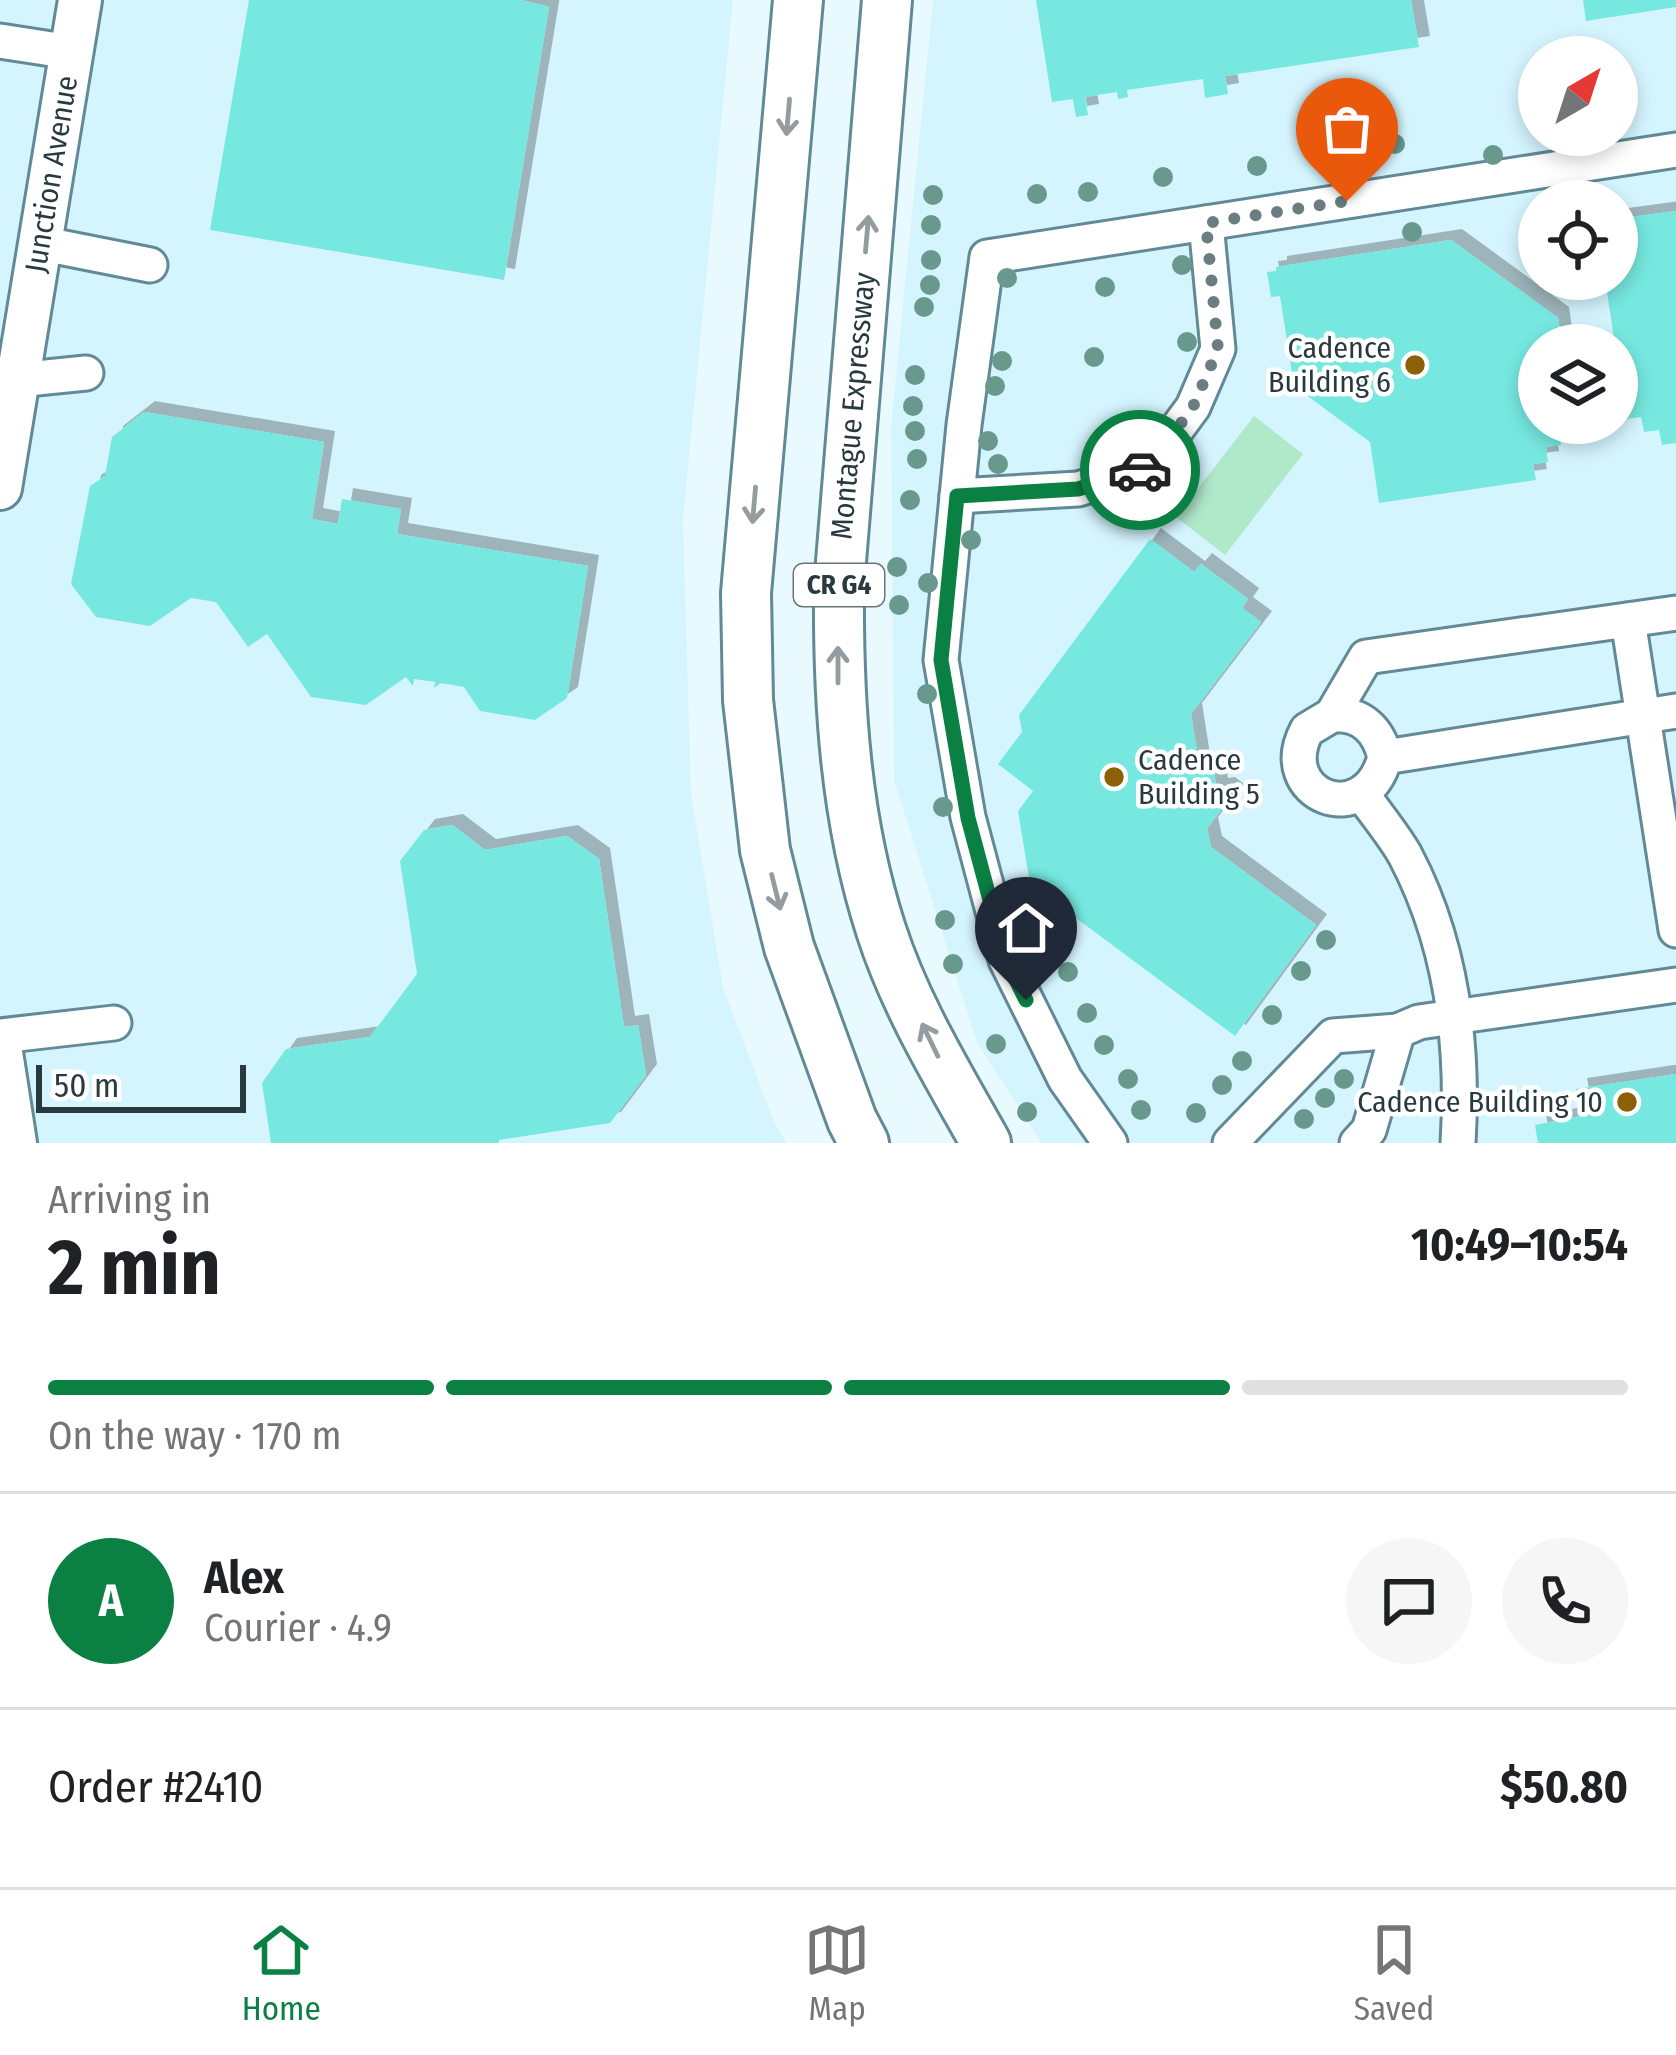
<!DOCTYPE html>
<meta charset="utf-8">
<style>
body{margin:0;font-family:"Fira Sans Condensed",sans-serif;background:#f6f6f6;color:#202124;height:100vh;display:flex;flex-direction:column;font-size:45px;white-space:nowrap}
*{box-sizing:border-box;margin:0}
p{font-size:39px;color:#757577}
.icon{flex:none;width:66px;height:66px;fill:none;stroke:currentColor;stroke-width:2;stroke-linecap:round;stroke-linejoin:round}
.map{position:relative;height:1143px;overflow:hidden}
.details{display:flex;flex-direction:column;background:#fff;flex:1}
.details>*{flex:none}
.needle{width:78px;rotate:39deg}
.controls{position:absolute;left:1518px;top:36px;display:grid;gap:24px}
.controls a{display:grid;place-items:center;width:120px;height:120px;border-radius:50%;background:#fff;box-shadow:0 6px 18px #0003;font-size:60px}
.scale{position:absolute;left:36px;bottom:30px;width:210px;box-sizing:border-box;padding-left:12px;border:6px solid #293a3f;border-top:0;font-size:33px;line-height:42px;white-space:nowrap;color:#293a3f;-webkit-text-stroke:9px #fff;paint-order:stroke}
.pin{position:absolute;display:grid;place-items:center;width:102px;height:102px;color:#fff;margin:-123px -51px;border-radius:50% 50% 50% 0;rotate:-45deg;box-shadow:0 0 12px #0007}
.pin .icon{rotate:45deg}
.courier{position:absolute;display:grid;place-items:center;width:120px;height:120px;margin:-60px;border:9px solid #0b8043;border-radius:50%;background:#fff;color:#222;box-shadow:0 3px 15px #0007}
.headline em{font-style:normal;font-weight:700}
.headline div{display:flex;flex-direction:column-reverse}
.headline{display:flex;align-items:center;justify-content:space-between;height:204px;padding:0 48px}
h1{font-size:78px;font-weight:700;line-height:90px}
.bar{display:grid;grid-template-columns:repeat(4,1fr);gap:18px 12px;align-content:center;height:144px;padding:0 48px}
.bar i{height:15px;border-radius:9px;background:#e0e0e0}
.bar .active{background:#0b8043}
.bar p{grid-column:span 4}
.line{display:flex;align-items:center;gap:30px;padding:0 48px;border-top:3px solid #e0e0e0}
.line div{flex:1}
.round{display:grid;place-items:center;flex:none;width:126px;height:126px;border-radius:63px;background:#f6f6f6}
.tab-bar{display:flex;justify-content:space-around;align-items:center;height:168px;border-top:3px solid #e0e0e0;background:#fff;font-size:33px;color:#757577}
.tab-bar a{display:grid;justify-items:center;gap:6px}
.tab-bar .active{color:#0b8043}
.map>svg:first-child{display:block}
.built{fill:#d5f5fe;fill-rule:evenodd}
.green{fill:#b0e8ca}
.building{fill:#76e8e0;filter:url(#shadow)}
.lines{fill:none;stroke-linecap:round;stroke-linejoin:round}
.minor-casing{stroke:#618a96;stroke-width:39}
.major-casing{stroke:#618a96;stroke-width:48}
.highway-casing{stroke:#618a96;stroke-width:54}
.minor{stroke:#fff;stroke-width:33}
.major{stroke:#fff;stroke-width:42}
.highway{stroke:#fff;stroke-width:48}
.tree{fill:#69998d}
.oneway{stroke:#949c9f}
.done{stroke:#6c7d82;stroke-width:12;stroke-dasharray:0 21.6}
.route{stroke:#0b8043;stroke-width:15}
.poi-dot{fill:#8d5f06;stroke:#fff;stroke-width:4.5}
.labels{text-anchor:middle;stroke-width:9;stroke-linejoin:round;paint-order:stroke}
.shield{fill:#fff;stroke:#697579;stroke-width:3}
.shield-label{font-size:27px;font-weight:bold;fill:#293a3f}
.street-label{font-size:30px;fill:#293a3f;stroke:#fff}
.poi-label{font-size:30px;fill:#293a3f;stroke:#fff;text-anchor:end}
</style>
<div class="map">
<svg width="1676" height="1143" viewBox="0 0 1676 1143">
<defs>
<filter id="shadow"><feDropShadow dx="11" dy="-11" stdDeviation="0" flood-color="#0004"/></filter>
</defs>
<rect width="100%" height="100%" fill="#e9faff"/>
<g class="built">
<path d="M0,0H733L683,520L691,793L723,987L774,1122L787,1143H0Z"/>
<path d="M933,0H1676V1143H1042L977,1043L894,780L891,427ZM1539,57H1617V135H1539ZM1539,201H1617V279H1539ZM1539,345H1617V423H1539Z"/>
</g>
<path class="green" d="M1254,416L1303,454L1225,555L1176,517Z"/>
<g class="building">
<path d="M249,0H521L549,7L504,280L210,230Z"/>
<path d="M1036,0H1411L1419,47L1225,76L1228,94L1205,98L1203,79L1127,90L1128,97L1118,99L1117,92L1085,97L1088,115L1076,117L1073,99L1052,102Z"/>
<path d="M1583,0H1676V7L1586,21Z"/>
<path d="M1676,211V443L1662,445L1659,430L1644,432L1641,417L1626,419L1605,279H1617V219Z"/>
<path d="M1451,240L1558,318L1562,345H1539V423H1574V427L1559,430L1561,445L1546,447L1548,462L1533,464L1536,480L1379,503L1370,442L1294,386L1280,296L1271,297L1267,272L1276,271V267Z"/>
<path d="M144,412L324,442L312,519L338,524L342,499L401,509L397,534L588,566L567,698L535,720L480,711L464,687L441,683L434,688L435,682L414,679L413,686L406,677L366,705L311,697L267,634L248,647L216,602L191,598L150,626L96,617L71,584L90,486L105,476L112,437Z"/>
<path d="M1150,539L1194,572L1201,564L1248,599L1242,608L1261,622L1191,714L1199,765L1212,763L1217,789L1224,788L1233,795L1207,828L1211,847L1316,925L1235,1036L1030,884L1018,811L1033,791L998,764L1022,732L1019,715Z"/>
<path d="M452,825L485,850L567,836L599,859L624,1027L638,1025L646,1075L610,1123L499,1140V1143H271L262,1083L286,1049L370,1037L417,974L400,861L424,830Z"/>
<path d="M1676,1074V1143H1538L1535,1125L1581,1116L1576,1089Z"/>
</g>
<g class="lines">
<g class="minor-casing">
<g id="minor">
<path d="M0,41L71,52"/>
<path d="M39,243L150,265"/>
<path d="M17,380L86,373"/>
<path d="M957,496L1078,489L1148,468L1193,407L1218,349L1206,223"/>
<path d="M1628,620L1676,930"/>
<path d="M1332,715C1361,713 1378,729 1385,757C1365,833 1272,795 1307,730L1332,715L1366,657L1676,613"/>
<path d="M1385,757L1676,711"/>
<path d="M1362,794C1376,814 1393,834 1405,855C1452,944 1464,1044 1458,1143"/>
<path d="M0,1036L114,1023"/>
<path d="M1110,1143L1065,1079L1006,960L968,817L941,660L964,425L987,257L1676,150"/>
<path d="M1230,1143L1333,1036L1398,1031"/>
<path d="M1357,1143L1369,1130L1398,1031L1419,1022L1676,985"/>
</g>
</g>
<g class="major-casing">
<g id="major">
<path id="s1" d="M0,488L80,0"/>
<path d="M0,1046L15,1143"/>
</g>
</g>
<g class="highway-casing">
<g id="highway">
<path d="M798,0L746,593L748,700L765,850L789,947L852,1120L864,1143"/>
<path d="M887,0L839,586C838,701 845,819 881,930C905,1005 948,1075 986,1143"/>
</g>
</g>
<use href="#minor" class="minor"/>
<use href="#major" class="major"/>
<use href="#highway" class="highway"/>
</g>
<g class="tree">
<circle cx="1395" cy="144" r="10"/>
<circle cx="1493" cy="155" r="10"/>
<circle cx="1257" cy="166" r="10"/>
<circle cx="1163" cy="177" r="10"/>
<circle cx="1088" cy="192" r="10"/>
<circle cx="1037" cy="194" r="10"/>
<circle cx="933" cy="195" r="10"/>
<circle cx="931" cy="225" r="10"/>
<circle cx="1412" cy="232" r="10"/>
<circle cx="931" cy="260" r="10"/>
<circle cx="1182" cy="265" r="10"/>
<circle cx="1007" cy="278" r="10"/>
<circle cx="930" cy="285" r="10"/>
<circle cx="1105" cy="287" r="10"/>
<circle cx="924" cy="307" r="10"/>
<circle cx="1187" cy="342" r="10"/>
<circle cx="1094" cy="357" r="10"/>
<circle cx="1002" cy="361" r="10"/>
<circle cx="915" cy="375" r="10"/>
<circle cx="995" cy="386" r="10"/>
<circle cx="913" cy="406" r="10"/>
<circle cx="915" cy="431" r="10"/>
<circle cx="988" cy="441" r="10"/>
<circle cx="917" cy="459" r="10"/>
<circle cx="998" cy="464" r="10"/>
<circle cx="910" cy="500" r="10"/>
<circle cx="971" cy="540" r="10"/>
<circle cx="897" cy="567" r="10"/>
<circle cx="928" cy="583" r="10"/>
<circle cx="899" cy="605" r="10"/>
<circle cx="927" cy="694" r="10"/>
<circle cx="943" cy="807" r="10"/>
<circle cx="1037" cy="911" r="10"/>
<circle cx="945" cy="920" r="10"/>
<circle cx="1326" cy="940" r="10"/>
<circle cx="1054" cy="953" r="10"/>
<circle cx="953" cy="964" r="10"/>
<circle cx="1301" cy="971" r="10"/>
<circle cx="1068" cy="972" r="10"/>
<circle cx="1087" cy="1013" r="10"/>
<circle cx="1272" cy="1015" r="10"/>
<circle cx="996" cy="1044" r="10"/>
<circle cx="1104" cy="1045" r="10"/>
<circle cx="1242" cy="1061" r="10"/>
<circle cx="1128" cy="1079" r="10"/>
<circle cx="1344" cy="1079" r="10"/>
<circle cx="1222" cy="1085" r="10"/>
<circle cx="1325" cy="1098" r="10"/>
<circle cx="1141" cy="1110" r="10"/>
<circle cx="1027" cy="1112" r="10"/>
<circle cx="1196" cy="1113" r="10"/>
<circle cx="1304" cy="1119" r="10"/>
</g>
<defs><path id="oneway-shaft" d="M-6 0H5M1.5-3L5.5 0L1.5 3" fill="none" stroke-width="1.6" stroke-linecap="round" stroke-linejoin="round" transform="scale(3)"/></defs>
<g class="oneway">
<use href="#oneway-shaft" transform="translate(788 117) rotate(95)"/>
<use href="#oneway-shaft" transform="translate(867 234) rotate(-85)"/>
<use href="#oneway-shaft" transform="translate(754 505) rotate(95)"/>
<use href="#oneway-shaft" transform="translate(838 665) rotate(-90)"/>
<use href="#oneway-shaft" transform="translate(776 892) rotate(76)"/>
<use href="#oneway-shaft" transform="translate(930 1040) rotate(-116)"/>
</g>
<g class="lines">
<path class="done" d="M1140,470L1148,468L1193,407L1218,349L1206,223L1347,201"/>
<path class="route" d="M1026,1000L1006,960L968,818L941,660L957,496L1078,489L1140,470"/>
</g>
<g class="poi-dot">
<circle cx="1415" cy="365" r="12"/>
<circle cx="1114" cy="777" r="12"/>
<circle cx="1627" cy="1102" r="12"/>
</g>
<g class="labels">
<rect class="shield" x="794" y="564" width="90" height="42" rx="9"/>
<g class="shield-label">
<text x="839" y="594">CR G4</text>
</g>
<g class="street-label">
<text dy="10" stroke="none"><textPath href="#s1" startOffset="318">Junction Avenue</textPath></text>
<text transform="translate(853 406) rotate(-85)" y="10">Montague Expressway</text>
</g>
<g class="poi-label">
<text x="1391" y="358">Cadence<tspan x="1391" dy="34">Building 6</tspan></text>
<text x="1138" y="770" text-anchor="start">Cadence<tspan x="1138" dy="34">Building 5</tspan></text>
<text x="1603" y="1112">Cadence Building 10</text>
</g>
</g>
</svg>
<div class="controls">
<a><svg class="needle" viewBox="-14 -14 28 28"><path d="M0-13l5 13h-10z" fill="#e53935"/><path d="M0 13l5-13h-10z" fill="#757577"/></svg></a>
<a><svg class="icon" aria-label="locate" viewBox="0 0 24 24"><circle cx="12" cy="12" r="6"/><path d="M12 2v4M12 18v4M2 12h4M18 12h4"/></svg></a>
<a><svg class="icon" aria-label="layers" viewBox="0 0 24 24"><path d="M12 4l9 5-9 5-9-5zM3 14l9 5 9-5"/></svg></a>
</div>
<div class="scale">50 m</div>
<div class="pin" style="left:1347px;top:201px;background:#ea580c"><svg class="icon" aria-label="bag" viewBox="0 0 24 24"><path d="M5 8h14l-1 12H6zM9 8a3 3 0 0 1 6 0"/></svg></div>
<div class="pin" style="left:1026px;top:1000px;background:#1f2937"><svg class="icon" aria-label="home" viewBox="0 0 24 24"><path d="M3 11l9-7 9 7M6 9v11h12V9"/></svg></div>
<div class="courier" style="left:1140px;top:470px"><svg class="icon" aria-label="car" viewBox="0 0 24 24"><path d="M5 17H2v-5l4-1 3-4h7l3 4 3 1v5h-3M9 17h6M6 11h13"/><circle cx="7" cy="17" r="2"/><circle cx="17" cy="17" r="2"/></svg></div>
</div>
<section class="details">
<div class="headline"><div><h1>2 min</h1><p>Arriving in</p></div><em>10:49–10:54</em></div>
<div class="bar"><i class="active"></i><i class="active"></i><i class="active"></i><i></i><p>On the way · 170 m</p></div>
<div class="line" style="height:216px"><b class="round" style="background:#0b8043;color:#fff">A</b><div><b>Alex</b><p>Courier · 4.9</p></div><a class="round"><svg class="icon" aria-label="chat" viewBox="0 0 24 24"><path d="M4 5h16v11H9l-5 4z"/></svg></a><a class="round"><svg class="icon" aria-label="phone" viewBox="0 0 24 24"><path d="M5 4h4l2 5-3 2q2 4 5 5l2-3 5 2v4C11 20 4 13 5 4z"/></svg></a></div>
<div class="line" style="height:156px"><div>Order #2410</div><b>$50.80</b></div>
</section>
<nav class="tab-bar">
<a class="active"><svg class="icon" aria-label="home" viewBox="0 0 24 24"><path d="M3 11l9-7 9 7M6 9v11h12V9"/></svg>Home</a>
<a><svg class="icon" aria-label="map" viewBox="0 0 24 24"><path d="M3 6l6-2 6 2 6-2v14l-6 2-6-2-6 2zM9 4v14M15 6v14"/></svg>Map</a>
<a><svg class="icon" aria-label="saved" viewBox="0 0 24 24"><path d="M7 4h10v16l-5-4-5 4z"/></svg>Saved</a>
</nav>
